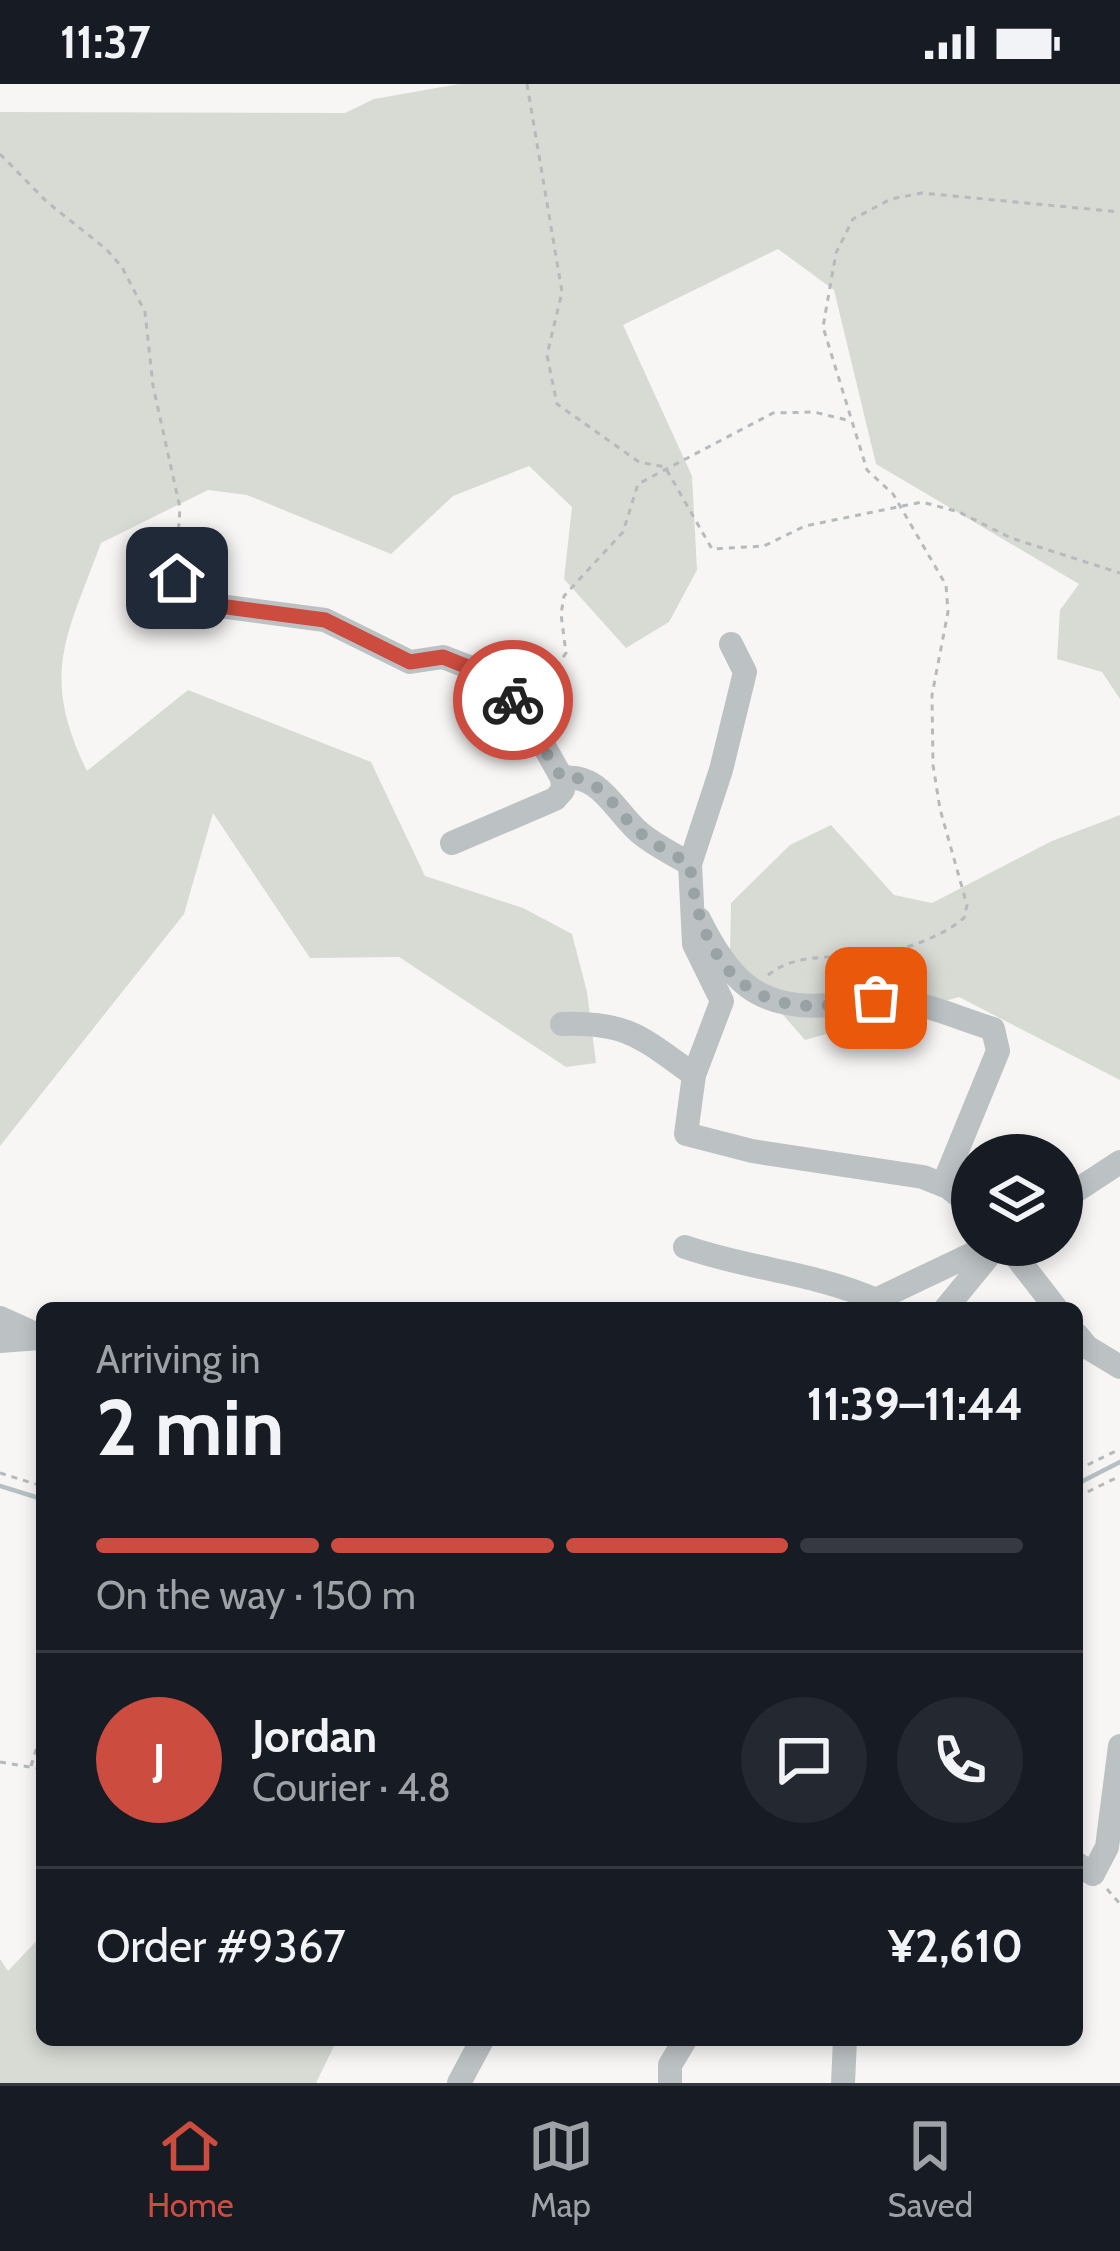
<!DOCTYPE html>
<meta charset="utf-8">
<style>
body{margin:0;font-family:Cabin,sans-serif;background:#242831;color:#f1f3f6;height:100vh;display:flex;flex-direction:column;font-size:45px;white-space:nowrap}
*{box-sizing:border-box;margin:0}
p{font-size:39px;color:#9ea1a6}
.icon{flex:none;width:66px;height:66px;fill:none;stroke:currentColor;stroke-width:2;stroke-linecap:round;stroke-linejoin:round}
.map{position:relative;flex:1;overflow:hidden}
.details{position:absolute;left:36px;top:1218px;width:1047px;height:744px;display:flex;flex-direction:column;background:#171b24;border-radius:18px;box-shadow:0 6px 18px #0003}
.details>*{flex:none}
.controls{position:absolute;left:951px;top:1050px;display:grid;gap:24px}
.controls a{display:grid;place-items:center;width:132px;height:132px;border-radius:50%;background:#171b24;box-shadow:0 6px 18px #0003;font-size:60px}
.pin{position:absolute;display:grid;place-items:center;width:102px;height:102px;color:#fff;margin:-51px;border-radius:24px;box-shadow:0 6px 18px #0006}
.courier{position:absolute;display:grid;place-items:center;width:120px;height:120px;margin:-60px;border:9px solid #cc4c3f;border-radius:50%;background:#fff;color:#222;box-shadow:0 3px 15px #0007}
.overview em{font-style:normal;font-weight:700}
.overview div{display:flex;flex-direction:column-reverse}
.overview{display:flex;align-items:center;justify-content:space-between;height:204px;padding:0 60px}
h1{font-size:78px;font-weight:700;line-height:90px}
.bar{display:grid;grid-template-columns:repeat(4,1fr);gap:18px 12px;align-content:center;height:144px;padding:0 60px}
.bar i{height:15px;border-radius:9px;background:#363941}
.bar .selected{background:#cc4c3f}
.bar p{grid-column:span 4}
.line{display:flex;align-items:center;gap:30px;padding:0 60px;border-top:3px solid #363941}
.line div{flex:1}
.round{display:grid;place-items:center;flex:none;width:126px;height:126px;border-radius:63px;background:#242831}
.status{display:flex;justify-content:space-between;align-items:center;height:84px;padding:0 60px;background:#171b24;direction:ltr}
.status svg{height:33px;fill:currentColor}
.tabs{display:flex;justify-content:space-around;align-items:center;height:168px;border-top:3px solid #363941;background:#171b24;font-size:33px;color:#9ea1a6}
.tabs a{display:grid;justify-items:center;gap:6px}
.tabs .selected{color:#cc4c3f}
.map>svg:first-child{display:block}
.green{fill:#d7dbd4}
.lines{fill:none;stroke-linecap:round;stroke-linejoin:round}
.stream{stroke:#b4c0c3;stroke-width:4.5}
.path{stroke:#b6babc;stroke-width:3;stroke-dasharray:6 6;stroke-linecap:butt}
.minor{stroke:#bcc1c3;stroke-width:24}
.done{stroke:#99a2a5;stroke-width:12;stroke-dasharray:0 21.6}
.route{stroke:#cc4c3f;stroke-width:15}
</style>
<div class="status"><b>11:37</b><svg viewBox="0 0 49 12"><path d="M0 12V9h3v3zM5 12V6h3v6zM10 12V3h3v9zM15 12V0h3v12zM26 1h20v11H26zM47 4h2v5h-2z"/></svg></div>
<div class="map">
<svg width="1120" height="1999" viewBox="0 0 1120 1999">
<rect width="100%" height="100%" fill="#f7f6f4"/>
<g class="green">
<path d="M459,0H1120V615L1102,588L1057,575L1060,526L1079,500L876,380L834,206L778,165L623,241L692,392L697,486L669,538L626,564L564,495L572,423L529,382L453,412L391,470L247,411L208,406L101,459C66,554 40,590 87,687L188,606L371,678L425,792L523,824L572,850L587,908L596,979L566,983L399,873L310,874L213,729L184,830L0,1062V28L345,29L374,15Z"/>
<path d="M1120,731V996L959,913L805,956L730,870L731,819L790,761L831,741L894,811L932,819L1052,757Z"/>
<path d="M42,1851V1956H337L316,1999H0V1875L8,1887Z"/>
</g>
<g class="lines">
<g class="stream">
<path d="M1077,1400L1120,1378"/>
<path d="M0,1402L42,1415"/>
</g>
<g class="path">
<path d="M527,0L562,208L547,271L557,320L639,378L665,383L712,465L764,462L805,442L922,418L959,428L1011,454L1120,489"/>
<path d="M0,70L47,118L106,165L122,183L145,228L153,302L180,424L178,453"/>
<path d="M535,612L566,569L561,530L564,512L623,448L638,400L773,329L814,328L847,336"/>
<path d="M768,891C797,868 833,875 868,871C902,867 938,855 964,834L967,821L940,725L933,681L932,611L948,528L946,501L893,410L867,386L823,243L836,169L853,135L891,115L922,109L1120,128"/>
<path d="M1077,1386L1120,1365"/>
<path d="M0,1389L42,1402"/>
<path d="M1077,1413L1120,1392"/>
<path d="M0,1678L42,1685"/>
<path d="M31,1682L42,1647"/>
<path d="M1107,1805L1120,1820"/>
</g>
<g class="minor">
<path d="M176,472L177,494L192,514L212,521L325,536L410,578L443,573L479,587L527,632L562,694C599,688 615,727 639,748C654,761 673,770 690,780"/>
<path d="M731,560L745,588L721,686L690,780L694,860L722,917L694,991L686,1050L752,1067L923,1093L948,1103L972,1122"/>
<path d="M452,759L555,715L563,706L562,694"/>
<path d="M699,835C728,894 757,927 828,921C845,919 858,914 875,915C925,917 948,931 993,945L998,967L943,1101"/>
<path d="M562,940C629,938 642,954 694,991"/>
<path d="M1062,1116L1120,1078"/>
<path d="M1007,1161L1056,1224"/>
<path d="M685,1163C748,1185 816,1189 876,1216"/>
<path d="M863,1222L991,1161"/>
<path d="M946,1224L996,1163"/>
<path d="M0,1234L42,1253"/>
<path d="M1077,1251L1087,1263L1120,1283"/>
<path d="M0,1257L40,1254"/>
<path d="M1077,1780L1093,1790L1107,1763L1120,1662"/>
<path d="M459,1999L482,1956"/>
<path d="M670,1999V1981L685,1956"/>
<path d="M843,1999L845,1956"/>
</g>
</g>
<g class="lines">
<path class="done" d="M513,616L562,694C599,688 615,727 639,748C654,761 673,770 690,780C697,862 736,930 829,921C846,919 860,915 876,914"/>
<path class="route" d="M177,494L192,514L212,521L325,536L410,578L443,573L478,587L513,616"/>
</g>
</svg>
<div class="controls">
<a><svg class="icon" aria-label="layers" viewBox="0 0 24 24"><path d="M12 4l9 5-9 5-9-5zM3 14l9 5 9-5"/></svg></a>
</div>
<div class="pin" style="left:876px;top:914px;background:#ea580c"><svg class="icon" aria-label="bag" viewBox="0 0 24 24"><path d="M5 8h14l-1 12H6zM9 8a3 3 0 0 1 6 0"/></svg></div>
<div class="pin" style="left:177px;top:494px;background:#1f2937"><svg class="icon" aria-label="home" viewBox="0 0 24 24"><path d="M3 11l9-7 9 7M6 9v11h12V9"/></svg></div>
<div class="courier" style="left:513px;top:616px"><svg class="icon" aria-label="bike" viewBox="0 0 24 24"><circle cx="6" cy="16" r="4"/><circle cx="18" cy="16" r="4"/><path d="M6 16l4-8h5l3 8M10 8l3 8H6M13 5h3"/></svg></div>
<section class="details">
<div class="overview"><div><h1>2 min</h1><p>Arriving in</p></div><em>11:39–11:44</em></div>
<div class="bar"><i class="selected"></i><i class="selected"></i><i class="selected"></i><i></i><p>On the way · 150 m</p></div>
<div class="line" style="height:216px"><b class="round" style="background:#cc4c3f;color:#fff">J</b><div><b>Jordan</b><p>Courier · 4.8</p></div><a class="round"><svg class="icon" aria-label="chat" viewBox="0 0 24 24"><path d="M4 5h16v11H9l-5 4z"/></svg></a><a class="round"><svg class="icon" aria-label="phone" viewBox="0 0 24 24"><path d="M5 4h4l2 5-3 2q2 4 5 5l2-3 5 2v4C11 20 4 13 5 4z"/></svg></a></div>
<div class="line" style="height:156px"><div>Order #9367</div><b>¥2,610</b></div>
</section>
</div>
<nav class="tabs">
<a class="selected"><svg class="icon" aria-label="home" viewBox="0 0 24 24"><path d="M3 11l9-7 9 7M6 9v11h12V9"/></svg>Home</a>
<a><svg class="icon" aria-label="map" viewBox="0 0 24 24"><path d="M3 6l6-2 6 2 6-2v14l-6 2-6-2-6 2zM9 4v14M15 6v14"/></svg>Map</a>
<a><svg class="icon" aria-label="saved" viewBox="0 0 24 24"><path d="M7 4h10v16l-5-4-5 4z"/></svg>Saved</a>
</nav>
